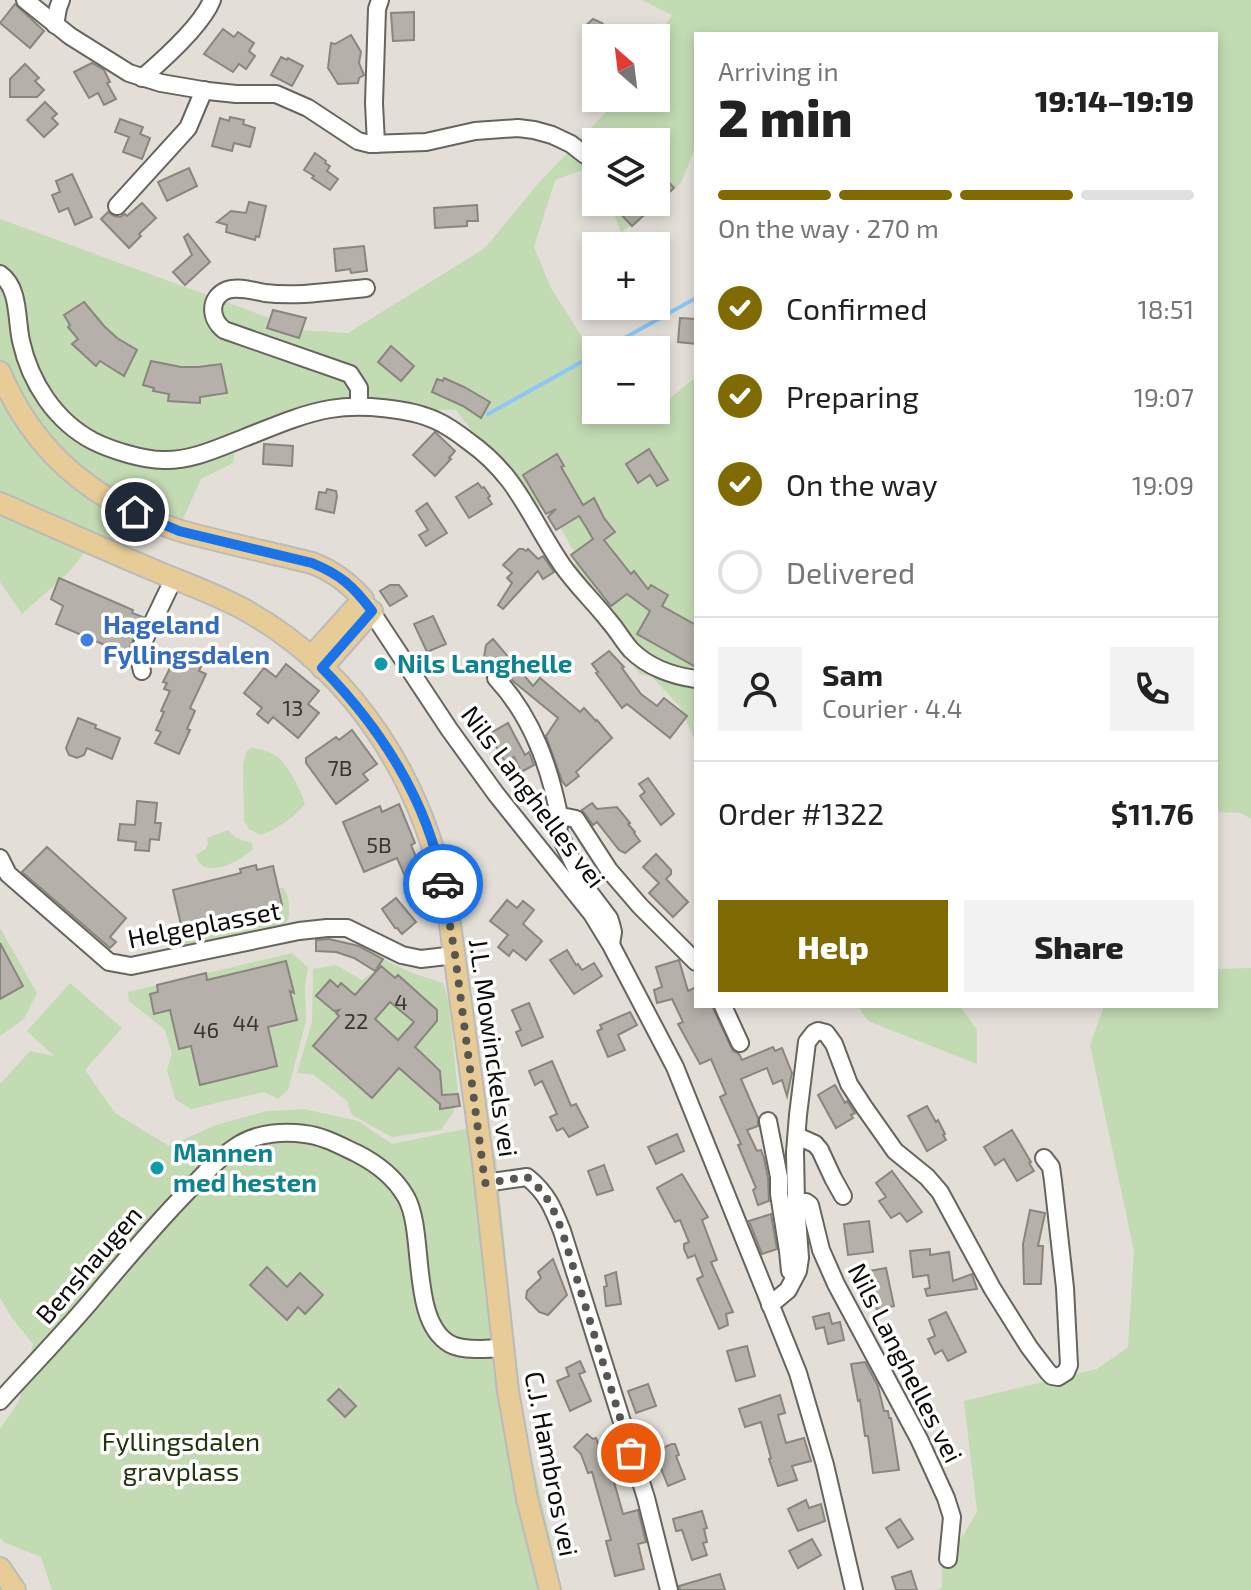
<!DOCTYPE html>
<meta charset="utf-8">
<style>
body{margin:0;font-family:"Exo 2",sans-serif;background:#f2f2f2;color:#222;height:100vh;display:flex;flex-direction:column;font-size:30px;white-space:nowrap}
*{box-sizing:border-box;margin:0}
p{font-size:26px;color:#767676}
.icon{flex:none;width:44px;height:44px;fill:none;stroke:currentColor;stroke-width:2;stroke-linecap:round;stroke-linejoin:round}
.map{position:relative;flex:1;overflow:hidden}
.panel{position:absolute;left:694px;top:32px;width:524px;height:976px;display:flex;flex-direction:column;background:#fff;border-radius:0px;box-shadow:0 4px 12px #0003}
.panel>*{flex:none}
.needle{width:52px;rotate:332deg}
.fabs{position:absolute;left:582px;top:24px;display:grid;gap:16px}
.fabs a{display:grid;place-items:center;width:88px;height:88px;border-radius:0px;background:#fff;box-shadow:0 4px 12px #0003;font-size:40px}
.pin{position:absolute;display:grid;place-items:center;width:68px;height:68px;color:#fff;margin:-34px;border:4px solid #fff;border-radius:50%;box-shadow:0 2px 8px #0007}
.courier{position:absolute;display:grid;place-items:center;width:80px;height:80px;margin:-40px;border:6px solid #1a73e8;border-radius:50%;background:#fff;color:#222;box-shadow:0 2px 10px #0007}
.summary em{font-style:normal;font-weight:800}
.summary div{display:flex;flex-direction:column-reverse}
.summary{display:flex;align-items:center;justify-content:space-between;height:136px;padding:0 24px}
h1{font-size:52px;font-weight:800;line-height:60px}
.bar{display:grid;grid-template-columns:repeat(4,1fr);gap:12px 8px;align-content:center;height:96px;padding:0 24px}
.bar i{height:10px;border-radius:6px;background:#e0e0e0}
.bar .current{background:#7f6a03}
.bar p{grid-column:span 4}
.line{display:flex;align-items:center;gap:20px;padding:0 24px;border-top:2px solid #e0e0e0}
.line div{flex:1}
.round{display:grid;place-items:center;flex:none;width:84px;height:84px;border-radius:0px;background:#f2f2f2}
ol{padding:0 24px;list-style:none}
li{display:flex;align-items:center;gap:24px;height:88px}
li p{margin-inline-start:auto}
li .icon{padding:8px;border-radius:50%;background:#7f6a03;color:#fff;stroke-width:4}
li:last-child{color:#767676}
li i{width:44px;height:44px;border:4px solid #e0e0e0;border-radius:50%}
.cta{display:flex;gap:16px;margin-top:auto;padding:16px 24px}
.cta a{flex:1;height:92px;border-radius:0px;background:#7f6a03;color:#fff;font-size:32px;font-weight:800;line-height:92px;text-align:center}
.cta a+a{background:#f2f2f2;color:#222}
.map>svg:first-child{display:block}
.green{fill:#c2dbb3}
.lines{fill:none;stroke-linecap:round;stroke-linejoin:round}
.stream{stroke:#8ec7f7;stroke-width:4}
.building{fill:#b5b0a9;stroke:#8a857f;stroke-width:2;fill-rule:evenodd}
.minor-casing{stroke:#67645d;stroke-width:20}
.major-casing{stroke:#bbbbba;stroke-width:24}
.minor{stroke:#fff;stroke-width:16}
.major{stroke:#e7cc97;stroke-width:20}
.done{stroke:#585652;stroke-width:8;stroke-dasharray:0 14.4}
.route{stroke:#1a73e8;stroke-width:10}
.shop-dot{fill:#3f7fe0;stroke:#fff;stroke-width:3}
.culture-dot{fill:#0f9aa8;stroke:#fff;stroke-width:3}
.labels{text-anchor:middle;stroke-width:7;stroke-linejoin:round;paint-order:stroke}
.number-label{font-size:22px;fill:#373532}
.shop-label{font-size:26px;font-weight:bold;fill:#366cbe;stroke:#fff;text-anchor:start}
.culture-label{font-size:26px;font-weight:bold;fill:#0d838f;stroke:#fff;text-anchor:start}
.street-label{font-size:26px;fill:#0d0c0a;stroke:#fff}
.park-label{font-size:26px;fill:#20370c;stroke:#fff}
</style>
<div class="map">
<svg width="1251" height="1590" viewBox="0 0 1251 1590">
<rect width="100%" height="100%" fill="#e3dfd8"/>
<g class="green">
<path d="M642,0H1251V819L1241,813L1216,812V34H696V146L681,183L621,233L610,202H656V142H596V165L555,180L534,247L551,288L596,359V410H627L637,425L696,377V744L681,708L652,677L640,674L573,590L569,582L577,557L551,511L526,503L456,410L355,409L236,446L233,463L201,479L178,530L137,544L92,543L69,572L22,614L0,582V219L302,330L348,333L485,248L536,186L619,98H656V41L672,15Z"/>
<path d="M252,748C260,749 271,752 278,757C288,765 301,791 305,804C295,817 277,829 261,835L249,829L244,821L243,764L247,751Z"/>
<path d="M228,830L236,838L252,843L253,849C241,861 200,883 196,854L206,849L208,844L207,838Z"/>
<path d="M278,888H283C290,896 290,909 288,920L283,925L176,949L182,929L282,905Z"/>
<path d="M0,928L37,993L24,1019L0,1036Z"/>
<path d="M292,953L308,967L305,986L306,1021L288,1090L278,1099L264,1092L191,1109L175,1099L167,1070L172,1054L165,1030L129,1001L128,992Z"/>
<path d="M383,959L412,973L443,983L449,1003L458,1094L452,1095L454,1111L441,1130L392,1137L352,1115L347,1101L314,1075L297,1073L312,1022L313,969L336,965L362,980L375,971Z"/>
<path d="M1251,968V1590H938L942,1587V1561L950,1557L977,1512L964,1401L1097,1369L1128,1347L1134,1251L1090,1045L1104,1006H1216V969Z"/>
<path d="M70,983L122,1028L85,1070L115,1113L169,1146L216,1125L267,1111L304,1109L358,1121L392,1144L484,1125L496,1159L522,1415L562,1590H52L41,1557L3,1542L0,1538V1429L19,1401L33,1344L12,1318L0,1298V1084L30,1051L54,1056L27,1031Z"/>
<path d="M858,1006H960L977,1030V1064L868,1021Z"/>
</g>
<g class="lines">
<g class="stream">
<path d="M603,350L696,298"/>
<path d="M488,414L596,354"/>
</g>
</g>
<g class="building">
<path d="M15,4L44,31L30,48L0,23Z"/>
<path d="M414,12V40L393,41L391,13Z"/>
<path d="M593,19L602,23L614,38H591L583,28Z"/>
<path d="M223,29L234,37L238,32L254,43L249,51L255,56L246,69L239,64L233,72L204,54Z"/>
<path d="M351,35L361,52L359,63L364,75L359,78L358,83L338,84L328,68L331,43L335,44Z"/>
<path d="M281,57L287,60L288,58L303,66L292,86L271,75Z"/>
<path d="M92,63L104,70L110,82L107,83L116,99L104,105L98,93L89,98L74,72Z"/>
<path d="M25,64L39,78L35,81L44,90L37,97H10V79Z"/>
<path d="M45,102L57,114L52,118L58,124L44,137L27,120Z"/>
<path d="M230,117L244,120L243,124L255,128L250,147L234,143L232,151L212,146L220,118L229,121Z"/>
<path d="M120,119L143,127L140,134L150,138L142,159L123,152L129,137L115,132Z"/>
<path d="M315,153L326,161L325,163L330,166L327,171L338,179L330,190L312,178L314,176L304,170Z"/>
<path d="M189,168L197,186L167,201L158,182Z"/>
<path d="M72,174L92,217L75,225L68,208L59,212L52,195L60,192L56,181Z"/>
<path d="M665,178L674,188L632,226L618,211L628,202H656V186Z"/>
<path d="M249,202L266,206L259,237L256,236L255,240L226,232L227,225L217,222L231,211L246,213Z"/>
<path d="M142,203L156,218L139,234L141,236L129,248L101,219L108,212L114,216L120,217L125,214L127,216Z"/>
<path d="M477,205L478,221H467V226L435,228L434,208Z"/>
<path d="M188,234L210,262L185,285L173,272L192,255L184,237Z"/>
<path d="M364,246L367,271L351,273L350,269L336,271L334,249Z"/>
<path d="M84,302L104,326L117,338L137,350L124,376L100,361L96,366L72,344L78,339L68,327L70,325L64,315Z"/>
<path d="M273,310L306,318L299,338L267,328Z"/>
<path d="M680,318L696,319V344L678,342Z"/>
<path d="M391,346L414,366L401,381L378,362Z"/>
<path d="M151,361L181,367H198L221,364L227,393L200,397V403L168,401L169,394L153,391L154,388L143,385Z"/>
<path d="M444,378L464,387L490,402L481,418L463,406L432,392L437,379L443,381Z"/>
<path d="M435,432L455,451L449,458L451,459L435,476L413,455Z"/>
<path d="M264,444L293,446L292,466L263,464Z"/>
<path d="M649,449L668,480L657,486L650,475L638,483L626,464Z"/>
<path d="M557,454L564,466L561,467L583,505L594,498L604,518L615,532L604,540L631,574L634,571L648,589L651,585L668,595L662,606L696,625V667L637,634L650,611L627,594L611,606L571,555L593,539L586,527L579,516L556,530L548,517L556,509L546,514L523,475Z"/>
<path d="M478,483L482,488L484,487L490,496L488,498L492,504L469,518L456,497Z"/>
<path d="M327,489L336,491L337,496L334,513L316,509L319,492L326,493Z"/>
<path d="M427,503L447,533L426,546L419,535L428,530L416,511Z"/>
<path d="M519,549H523L526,551L528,549L538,559L543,556L554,572L543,579L538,571L503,609L498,605L512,583L507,578L512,573L503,565Z"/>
<path d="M59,578L133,610L132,613L143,617L128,652L117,647L116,650L56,624L63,606L51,599Z"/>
<path d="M390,585H399L407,596L390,606L380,591Z"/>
<path d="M433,616L446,644L427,652L414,624Z"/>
<path d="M493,639L533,686L540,678L580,712L584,708L596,721L597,720L612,738L576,772L579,776L566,786L562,781L546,736L558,718L514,682L504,670L499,668H492L488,663H483L486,645Z"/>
<path d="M609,651L624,667L622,668L641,694L657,706L664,698L687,716L670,738L627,704L622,708L596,673L598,672L592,664Z"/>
<path d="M186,654L203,662L199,671L206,674L190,708L195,711L187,729L190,730L179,754L155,743L161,732L156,730L164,712L161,711L170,691L164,689L167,683L163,682L171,666L178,670Z"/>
<path d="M286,664L319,691L308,704L319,713L298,738L273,717L268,723L257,714L262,708L244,693L264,668L276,677Z"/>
<path d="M78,718L96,725L95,728L120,738L112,759L87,748L84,755L77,758L69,755L66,748Z"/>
<path d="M508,723L525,755L529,752L534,765L521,772L514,757L505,762L489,734Z"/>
<path d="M352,730L377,764L363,774L368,780L336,804L306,763V758L336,737L339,740Z"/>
<path d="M648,778L674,814L661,825L640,796L645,792L639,784Z"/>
<path d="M137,801L157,803L155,823H161L159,840L150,839L149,851L135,850L136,842L118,840L120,824L135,825Z"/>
<path d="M592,803L597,809L617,807L630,823L628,824L635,832L634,833L640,841L625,853L619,850L597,822L593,825L582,810Z"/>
<path d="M399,804L415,843L411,845L427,883L411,890L397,858L364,872L343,822L380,806L382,812Z"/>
<path d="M47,847L126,918L110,937L116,942L110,948L22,872Z"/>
<path d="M656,854L671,870V874L666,879L688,902L673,917L649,893L659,883L643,867Z"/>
<path d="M256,865L257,870L273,866L282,905L182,929L173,890L241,873L240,869Z"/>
<path d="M396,898L416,922L402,934L397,928H395L382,909Z"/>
<path d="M507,900L517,908L523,901L534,910L523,924L542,941L526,960L513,950L509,956L498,947L508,935L490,921Z"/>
<path d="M329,939L359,946L383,959L375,971L354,958L336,952L316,951V940Z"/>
<path d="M0,943L23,986L0,999Z"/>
<path d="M567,950L576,965L578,964L582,970L594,963L602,976L574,994L550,960Z"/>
<path d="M679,960L688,991L696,987V1006H712L733,1051L739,1054L742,1060L773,1047L775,1051L782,1048L792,1073L787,1096L782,1080L773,1084L767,1068L741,1079L758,1118V1126L747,1130L757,1151L761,1150L764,1158L768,1178L769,1201L758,1205L753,1190L756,1188L738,1145L741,1144L720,1097L726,1094L711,1059L700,1064L678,1024L683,1022L672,999L657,1003L654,990L662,987L656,967Z"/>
<path d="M286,961L294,993L290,991L297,1020L268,1027L277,1066L200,1085L191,1046L179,1049L170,1010L154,1014L150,994L158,992L157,985L206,973L207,980Z"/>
<path d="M381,966L395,978L398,975L437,1010V1021L415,1047L440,1071L442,1095L458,1094L460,1106L440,1109V1104L399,1068L372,1098L313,1046L339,1016L336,1013L339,1010L334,1011L316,996L330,980L338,987L341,983L355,995ZM390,1002L414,1022L398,1040L375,1019Z"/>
<path d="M529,1003L543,1037L522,1046L516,1032L521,1030L512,1010Z"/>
<path d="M630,1012L637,1025L618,1035L625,1050L608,1057L597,1031L602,1029L600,1025Z"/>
<path d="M552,1061L571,1106L576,1104L588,1127L569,1137L563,1128L557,1131L550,1117L557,1114L542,1081L535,1085L529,1071Z"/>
<path d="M835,1085L845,1103L847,1101L855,1113L851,1115L853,1118L836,1128L818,1095Z"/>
<path d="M927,1106L936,1122L938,1120L945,1134L943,1135L946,1140L927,1151L908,1116Z"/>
<path d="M1012,1130L1031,1162L1029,1163L1034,1171L1017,1181L1004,1159L995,1165L984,1147Z"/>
<path d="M677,1134L684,1151L656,1164L648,1147Z"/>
<path d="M604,1165L613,1190L597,1195L588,1171Z"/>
<path d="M892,1171L922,1212L907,1222L900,1213L891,1218L879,1201L886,1197L876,1183Z"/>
<path d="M682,1174L708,1217L702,1220L717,1260L711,1262L733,1312L726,1314L728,1325L719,1329L697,1279L703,1276L695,1255L688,1258L684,1249V1244L689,1242L680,1220L675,1222L657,1188Z"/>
<path d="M1030,1210L1045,1213L1038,1246H1043L1041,1284H1024L1023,1244Z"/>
<path d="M771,1214L777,1249L762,1254L749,1221Z"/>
<path d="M869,1221L873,1252L848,1255L844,1224Z"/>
<path d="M930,1249V1255L949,1252L953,1281L972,1274L977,1289L927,1296L925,1289L930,1288L928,1275L913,1277L910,1251Z"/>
<path d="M553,1259L567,1295L548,1315L539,1312L526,1298L527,1291L541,1278L538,1272Z"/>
<path d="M267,1267L287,1287L300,1273L323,1295L305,1314L298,1307L287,1320L250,1285Z"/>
<path d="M886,1268L894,1306L877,1310L869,1271Z"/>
<path d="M616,1272L621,1304L606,1306L604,1287L607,1286L605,1276Z"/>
<path d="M946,1312L966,1352L948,1361L942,1350L935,1354L928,1339L935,1336L929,1320Z"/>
<path d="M829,1313L832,1324L840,1322L844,1340L828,1344L824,1327L816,1329L813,1317Z"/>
<path d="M747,1346L755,1376L736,1381L727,1351Z"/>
<path d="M580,1361L585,1372L579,1374L591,1401L570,1411L557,1381L569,1376L566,1368Z"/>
<path d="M865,1362L878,1386L884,1411H888L889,1418H891L899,1470L873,1473L868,1436H865L860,1400L858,1401L851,1364Z"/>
<path d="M648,1384L656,1406L636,1413L628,1391Z"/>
<path d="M339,1389L356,1406L345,1417L328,1400Z"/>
<path d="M780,1395L785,1413L778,1415L786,1443L804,1438L811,1461L792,1466L797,1480L778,1486L769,1459L771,1458L761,1422L745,1427L739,1409Z"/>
<path d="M587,1434L593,1439L596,1438L600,1448L610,1445L615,1461L609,1464L623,1514L638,1510L646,1542L638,1544L644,1569L615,1576L606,1541L611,1540L592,1472L588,1473L581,1454L574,1447Z"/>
<path d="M672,1444H675L679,1455L676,1456L685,1479L668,1486L654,1451Z"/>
<path d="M806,1500L809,1508L821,1504L825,1521L798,1531L788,1509Z"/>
<path d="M702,1511L707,1528L704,1529L707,1542L703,1543L707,1555L692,1560L682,1530L676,1531L673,1519Z"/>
<path d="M900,1519L913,1539L898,1548L886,1528Z"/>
<path d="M812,1539L821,1555L798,1568L789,1551Z"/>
<path d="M911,1571L917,1590H896L892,1577Z"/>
<path d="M720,1574L725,1590H680L679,1586Z"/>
</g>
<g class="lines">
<g class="minor-casing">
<g id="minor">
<path d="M25,0L70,36L129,73L161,83L208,91L236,94H276L308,108L358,141L370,144L426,142L475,131L518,128L534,130L552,135L571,144L585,155"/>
<path d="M55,25L58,8L61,0"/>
<path d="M142,78C163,60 202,25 212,0"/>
<path d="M376,144L374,103L377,9L380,0"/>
<path d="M117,206L188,128L204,90"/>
<path d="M0,274C20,288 16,319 21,341C30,382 55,421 93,441C111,450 143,460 163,460C191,461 218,448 244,438C272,427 301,414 330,409C360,404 410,408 437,421C448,426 459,434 468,441C519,477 529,517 562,565C576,585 594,602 609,621C617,630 623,641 631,650C648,667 673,676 696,679"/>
<path d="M359,406V388L350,374L224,330C210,319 208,298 227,290C239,286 253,291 265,293C298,297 333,291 366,288"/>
<path d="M365,602L449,729L496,794L592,914L611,945L675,1067L798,1373L825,1465L854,1590"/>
<path d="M142,671L138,653L174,578"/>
<path d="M496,678C533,718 550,768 560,820"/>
<path d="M0,858L8,874L109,962L131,966L299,931L327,928H347L402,955L421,959L455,955"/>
<path d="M611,944L613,932L611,924L609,918L584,885L564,844L558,831L560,820L566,817L576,819L609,870L640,906L696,962"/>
<path d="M723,1006L740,1043"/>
<path d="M768,1121L779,1177V1194L788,1251L790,1271"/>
<path d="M797,1136L815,1144L820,1150L833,1178L843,1196"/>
<path d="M485,1183L527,1177C547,1193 553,1208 562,1231L646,1498L669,1590"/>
<path d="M796,1203L806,1202L810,1205L821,1250L836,1284L919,1439L946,1498L952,1517L948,1559"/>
<path d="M770,1305L788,1290L798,1271L800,1258L796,1203L795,1152L798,1115L807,1042L814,1033L818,1031L826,1033L834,1044L849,1084L864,1107L895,1151L927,1177L940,1192L992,1288L1029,1347L1048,1372L1052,1376L1058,1377L1066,1372L1069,1365L1065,1288L1053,1181L1051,1167L1044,1158"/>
<path d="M0,1401C30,1368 61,1336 90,1302C121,1265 152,1228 186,1193C203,1175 219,1157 240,1144C258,1133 284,1131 305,1134C323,1136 341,1146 356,1153C376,1163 394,1176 406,1197C426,1232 409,1321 450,1344C462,1351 489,1349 504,1348"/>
</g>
</g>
<g class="major-casing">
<g id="major">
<path d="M0,372C29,441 78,489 147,518C158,522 170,528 181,531C224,543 268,552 312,563C333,571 348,582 363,599L311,657"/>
<path d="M0,503C54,527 108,551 163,574C190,585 220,596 247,611C358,674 426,786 448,910L483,1163L508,1391L527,1499L550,1590"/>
<path d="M322,668L372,611"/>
<path d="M0,1568L15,1590"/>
</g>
</g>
<use href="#minor" class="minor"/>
<use href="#major" class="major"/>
</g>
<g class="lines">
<path class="done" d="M443,884L455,955L485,1183L527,1177C547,1193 553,1208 562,1231L631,1453"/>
<path class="route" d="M135,512L179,531L312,563C341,575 353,586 372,611L322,668C380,727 428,801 443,884"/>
</g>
<circle class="shop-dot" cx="87" cy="640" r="8"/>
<g class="culture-dot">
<circle cx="381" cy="664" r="8"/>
<circle cx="157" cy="1168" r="8"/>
</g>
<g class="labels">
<g class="number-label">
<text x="293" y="716">13</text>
<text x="340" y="776">7B</text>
<text x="379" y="853">5B</text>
<text x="401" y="1010">4</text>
<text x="356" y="1029">22</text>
<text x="246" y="1031">44</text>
<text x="206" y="1038">46</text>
</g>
<g class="shop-label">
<text x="103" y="634">Hageland<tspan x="103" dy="30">Fyllingsdalen</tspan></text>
</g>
<g class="culture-label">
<text x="397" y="673">Nils Langhelle</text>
<text x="173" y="1162">Mannen<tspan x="173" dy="30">med hesten</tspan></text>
</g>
<g class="street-label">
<text transform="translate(533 797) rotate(53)" y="9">Nils Langhelles vei</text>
<text transform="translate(204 925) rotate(-11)" y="9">Helgeplasset</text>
<text transform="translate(493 1048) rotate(82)" y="9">J.L. Mowinckels vei</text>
<text transform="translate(89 1265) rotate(-49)" y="9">Benshaugen</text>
<text transform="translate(905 1363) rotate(63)" y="9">Nils Langhelles vei</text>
<text transform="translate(551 1464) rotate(79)" y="9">C.J. Hambros vei</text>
</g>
<g class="park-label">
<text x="181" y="1451">Fyllingsdalen<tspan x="181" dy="30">gravplass</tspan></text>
</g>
</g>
</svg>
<div class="fabs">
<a><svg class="needle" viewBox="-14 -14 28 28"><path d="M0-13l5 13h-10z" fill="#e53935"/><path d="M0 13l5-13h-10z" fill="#767676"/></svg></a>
<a><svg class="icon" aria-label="layers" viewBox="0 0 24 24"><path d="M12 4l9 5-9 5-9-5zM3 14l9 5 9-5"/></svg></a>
<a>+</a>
<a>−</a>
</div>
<div class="pin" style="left:631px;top:1453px;background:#ea580c"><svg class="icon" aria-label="bag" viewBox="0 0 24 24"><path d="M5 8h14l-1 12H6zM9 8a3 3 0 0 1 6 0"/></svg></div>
<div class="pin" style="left:135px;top:512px;background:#1f2937"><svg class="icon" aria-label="home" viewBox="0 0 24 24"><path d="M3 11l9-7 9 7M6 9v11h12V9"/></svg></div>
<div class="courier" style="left:443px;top:884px"><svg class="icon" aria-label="car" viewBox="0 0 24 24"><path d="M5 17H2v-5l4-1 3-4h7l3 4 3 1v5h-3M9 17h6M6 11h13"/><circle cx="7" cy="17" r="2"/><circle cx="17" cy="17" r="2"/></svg></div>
<section class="panel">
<div class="summary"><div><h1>2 min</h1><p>Arriving in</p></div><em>19:14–19:19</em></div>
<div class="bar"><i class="current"></i><i class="current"></i><i class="current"></i><i></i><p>On the way · 270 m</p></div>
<ol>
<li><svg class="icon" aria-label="check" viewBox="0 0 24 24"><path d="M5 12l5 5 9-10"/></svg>Confirmed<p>18:51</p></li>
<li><svg class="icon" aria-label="check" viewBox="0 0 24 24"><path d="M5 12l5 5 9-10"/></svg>Preparing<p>19:07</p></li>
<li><svg class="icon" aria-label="check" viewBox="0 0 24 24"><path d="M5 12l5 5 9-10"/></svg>On the way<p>19:09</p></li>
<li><i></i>Delivered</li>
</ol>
<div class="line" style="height:144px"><a class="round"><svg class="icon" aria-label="person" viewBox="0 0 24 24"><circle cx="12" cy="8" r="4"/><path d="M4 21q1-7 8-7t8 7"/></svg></a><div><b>Sam</b><p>Courier · 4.4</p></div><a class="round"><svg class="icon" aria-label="phone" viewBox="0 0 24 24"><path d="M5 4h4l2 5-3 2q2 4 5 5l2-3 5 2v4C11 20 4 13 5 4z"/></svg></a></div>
<div class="line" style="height:104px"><div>Order #1322</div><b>$11.76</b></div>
<div class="cta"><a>Help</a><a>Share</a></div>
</section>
</div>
